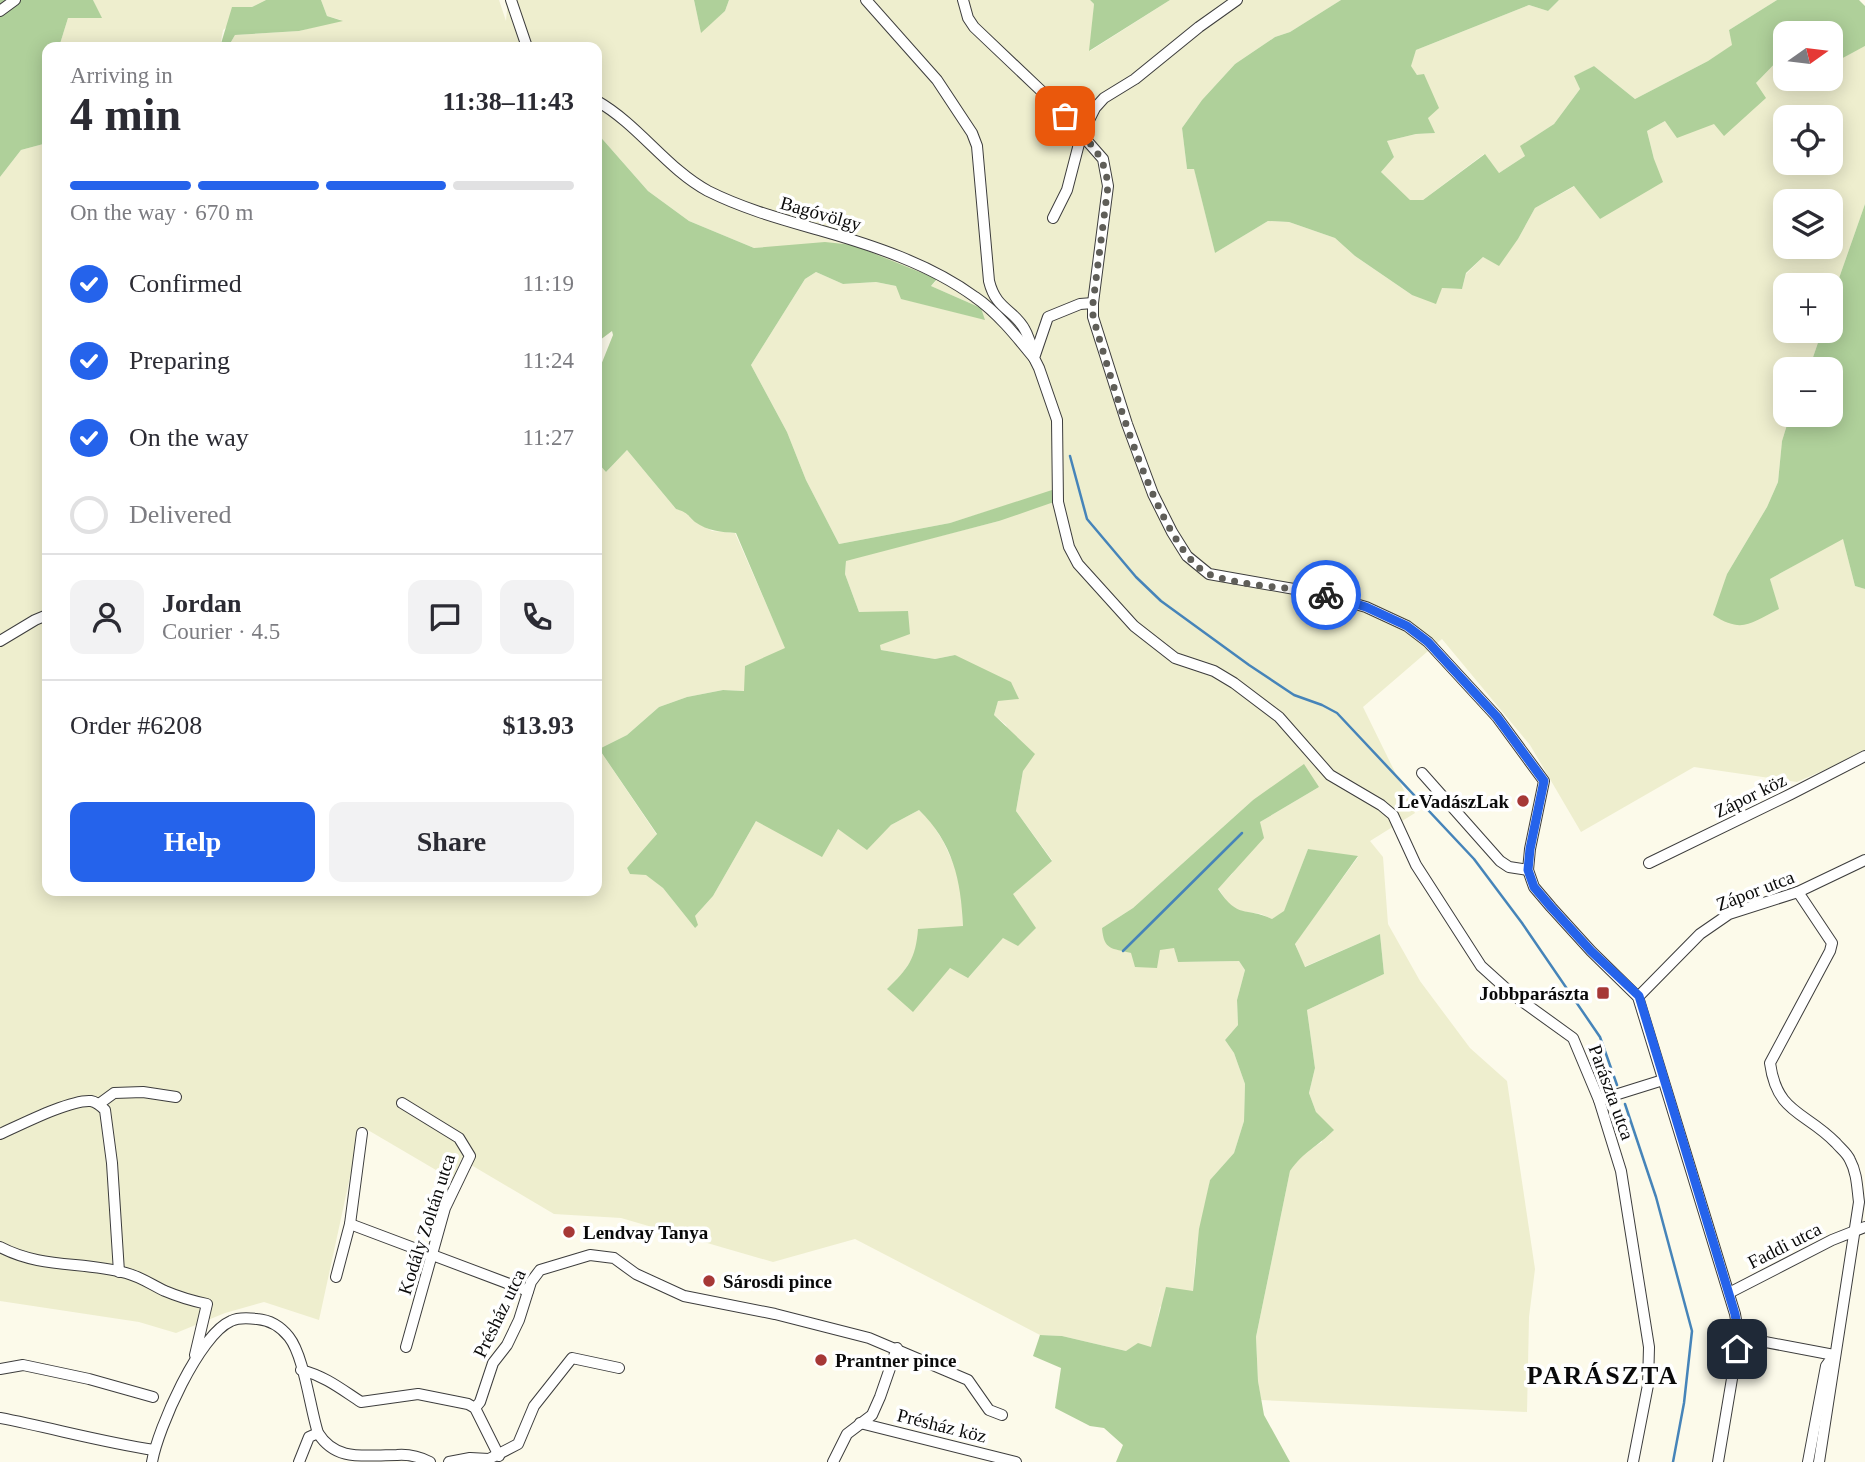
<!DOCTYPE html>
<meta charset="utf-8">
<style>
body{margin:0;font-family:"Times New Roman",serif;background:#f2f2f3;color:#2b2b33;height:100vh;display:flex;flex-direction:column;font-size:26px;white-space:nowrap}
*{box-sizing:border-box;margin:0}
p{font-size:23px;color:#7c7c81}
.icon{flex:none;width:38px;height:38px;fill:none;stroke:currentColor;stroke-width:2;stroke-linecap:round;stroke-linejoin:round}
.map{position:relative;flex:1;overflow:hidden}
.sheet{position:absolute;left:42px;top:42px;width:560px;height:854px;display:flex;flex-direction:column;background:#fff;border-radius:14px;box-shadow:0 4px 18px #0003}
.sheet>*{flex:none}
.needle{width:46px;rotate:76deg}
.controls{position:absolute;left:1773px;top:21px;display:grid;gap:14px}
.controls a{display:grid;place-items:center;width:70px;height:70px;border-radius:14px;background:#fff;box-shadow:0 4px 18px #0003;font-size:35px}
.pin{position:absolute;display:grid;place-items:center;width:60px;height:60px;color:#fff;margin:-30px;border-radius:14px;box-shadow:0 4px 10px #0006}
.courier{position:absolute;display:grid;place-items:center;width:70px;height:70px;margin:-35px;border:5px solid #2563eb;border-radius:50%;background:#fff;color:#222;box-shadow:0 2px 9px #0007}
.overview em{font-style:normal;font-weight:800}
.overview div{display:flex;flex-direction:column-reverse}
.overview{display:flex;align-items:center;justify-content:space-between;height:119px;padding:0 28px}
h1{font-size:46px;font-weight:800;line-height:52px}
.bar{display:grid;grid-template-columns:repeat(4,1fr);gap:10px 7px;align-content:center;height:84px;padding:0 28px}
.bar i{height:9px;border-radius:5px;background:#e1e1e2}
.bar .active{background:#2563eb}
.bar p{grid-column:span 4}
.line{display:flex;align-items:center;gap:18px;padding:0 28px;border-top:2px solid #e1e1e2}
.line div{flex:1}
.round{display:grid;place-items:center;flex:none;width:74px;height:74px;border-radius:14px;background:#f2f2f3}
ol{padding:0 28px;list-style:none}
li{display:flex;align-items:center;gap:21px;height:77px}
li p{margin-inline-start:auto}
li .icon{padding:7px;border-radius:50%;background:#2563eb;color:#fff;stroke-width:4}
li:last-child{color:#7c7c81}
li i{width:38px;height:38px;border:4px solid #e1e1e2;border-radius:50%}
.button{display:flex;gap:14px;margin-top:auto;padding:14px 28px}
.button a{flex:1;height:80px;border-radius:14px;background:#2563eb;color:#fff;font-size:28px;font-weight:800;line-height:80px;text-align:center}
.button a+a{background:#f2f2f3;color:#2b2b33}
.map>svg:first-child{display:block}
.farmland{fill:#eeeece;fill-rule:evenodd}
.forest{fill:#afd09a}
.lines{fill:none;stroke-linecap:round;stroke-linejoin:round}
.stream{stroke:#4684b9;stroke-width:2.5}
.street-casing{stroke:#3d3d3d;stroke-width:12}
.street{stroke:#fff;stroke-width:10}
.done{stroke:#5f5e58;stroke-width:7;stroke-dasharray:0 12.6}
.route{stroke:#2563eb;stroke-width:9}
.poi-dot{fill:#a63836;stroke:#fff;stroke-width:2.5}
.labels{text-anchor:middle;stroke-width:7;stroke-linejoin:round;paint-order:stroke}
.street-label{font-size:19px;fill:#0a0a0a;stroke:#fff}
.poi-label{font-size:19px;font-weight:bold;fill:#0a0a0a;stroke:#fff;text-anchor:start}
.district-label{font-size:26px;font-weight:bold;letter-spacing:2px;fill:#0a0a0a;stroke:#fff}
</style>
<div class="map">
<svg width="1865" height="1462" viewBox="0 0 1865 1462">
<rect width="100%" height="100%" fill="#fcfaea"/>
<g class="farmland">
<path d="M93,0H266L252,7L223,30L220,47H59L68,18H101Z"/>
<path d="M321,0H499L506,21L508,0H694L701,32L725,11L729,0H1090L1094,4L1090,51L1170,0H1341L1290,32L1275,37L1235,64L1202,100L1182,128L1187,169L1194,168L1215,253L1268,221L1289,222L1335,238L1355,256L1412,295L1442,288L1462,289L1466,274L1483,257L1499,265L1518,239L1535,208L1575,186L1600,219L1654,159L1647,131L1665,121L1756,83L1785,53V79H1830L1831,50L1839,59L1865,46V204L1831,301L1830,285H1785V331H1822L1809,369H1785V415H1790L1782,441L1778,482L1767,507L1727,574L1722,592L1778,609L1770,579L1843,538L1855,586L1865,589V752L1797,782L1694,767L1581,832L1530,745L1442,639L1363,707L1415,813L1370,841L1383,857L1388,924L1420,981L1470,1048L1507,1081L1535,1269L1529,1317L1527,1412L1261,1400L1258,1381L1256,1337L1290,1171L1302,1154L1322,1142L1316,1112L1309,1093L1315,1068L1307,1010L1384,974L1380,934L1304,967L1295,943L1358,857L1308,849L1284,912L1272,919L1261,914L1239,911L1228,903L1218,888L1232,874L1260,822L1319,787L1253,800L1133,908L1102,928L1123,951L1131,953L1174,947L1178,962L1239,961L1245,970L1237,1000L1238,1025L1225,1040L1234,1053L1245,1084L1244,1121L1234,1153L1210,1180L1195,1263L1193,1291L1160,1307L1152,1347L1126,1351L1062,1336L1040,1335L855,1239L773,1262L621,1218L554,1214L461,1159L453,1180L361,1126L319,1320L264,1302L225,1313L176,1333L139,1322L0,1301V177L21,150L47,143V891H597V462L606,472L627,450L676,509L687,512L694,521L712,531L735,533L786,649L745,666V691L723,690L687,697L659,707L627,735L599,749L657,835L627,868L630,874H646L663,888L695,928V916L713,896L756,821L838,829L867,849L891,825L919,810L931,822L943,841L956,869L961,889L963,926L917,945L915,955L901,975L887,989L950,968L969,977L1003,938L1035,929L1012,894L1052,860L1016,811L1023,771L1006,725L994,715L998,701L955,655L935,659L881,650L880,645L859,612L845,574L846,560L999,521L1052,491L950,523L839,544L806,480L787,432L751,365L805,279L816,272L843,284L876,282L896,286L984,319L981,308L931,286L937,280L783,247L754,248L689,221L648,191L597,133V47H228L235,35L299,31L341,20L327,16ZM1785,117H1830V163H1785ZM1785,201H1830V247H1785Z"/>
<path d="M1559,0H1777L1729,30L1733,45L1708,61L1635,99L1594,66L1575,76L1580,89L1554,124L1521,146L1525,156L1499,173L1484,154L1423,200H1409L1381,172L1394,157L1387,141L1416,134L1434,133L1428,118L1417,75L1410,66L1416,50L1529,5L1548,11Z"/>
</g>
<g class="forest">
<path d="M0,0H93L102,18H68L59,47H47V143L21,150L0,177Z"/>
<path d="M266,0H321L327,16L343,21L299,31L235,35L228,47H220L232,7H252Z"/>
<path d="M694,0H729L725,11L701,33Z"/>
<path d="M1090,0H1170L1089,51L1094,4Z"/>
<path d="M1341,0H1559L1548,11L1529,5L1416,50L1411,66L1417,75L1424,74L1439,108L1428,118L1435,133L1416,134L1387,141L1394,157L1381,172L1410,200H1423L1485,154L1499,173L1525,156L1520,146L1554,124L1580,89L1574,76L1594,66L1635,99L1708,61L1732,45L1729,30L1777,0H1859L1865,6V46L1839,60L1831,50L1830,33H1785V53L1756,83L1766,98L1724,136L1714,124L1677,138L1665,121L1647,131L1654,159L1663,182L1600,219L1574,186L1535,208L1518,239L1499,266L1483,257L1466,273L1462,289L1442,288L1436,304L1412,295L1355,256L1335,238L1289,222L1268,221L1215,253L1194,169H1187L1182,128L1202,100L1235,64L1275,37L1290,32Z"/>
<path d="M597,133L648,191L689,221L754,248L825,242L853,245L937,279L931,286L981,308L985,320L901,299L896,286L876,282L843,284L816,272L805,279L751,365L787,432L806,480L839,544L950,523L1052,490L1054,502L999,521L846,561L845,574L859,612L908,611L910,634L880,645L881,650L935,659L955,655L1011,682L1019,699L998,701L994,715L1035,754L1023,771L1016,811L1052,861L1013,894L1036,928L1018,946L1003,938L968,978L950,968L913,1012L887,989C908,969 916,958 918,929L963,926C961,880 953,843 919,810L891,825L867,850L838,829L822,857L756,821L713,896L695,916L698,925L695,928L663,888L646,875L630,874L627,868L657,834L599,749L627,735L659,707L687,697L723,690L744,691L745,666L785,648L736,533C721,532 708,531 695,522C687,515 689,513 676,509L627,450L606,472L597,462V375L613,335L612,331L600,340L597,339V171L602,169L597,160Z"/>
<path d="M1865,204V589L1855,586L1843,539L1770,579L1779,609C1750,623 1743,634 1713,615L1727,574L1767,507L1778,482L1782,441L1790,415H1830V369H1809L1822,331H1830L1831,301Z"/>
<path d="M1304,764L1319,787L1260,822L1264,838L1218,889C1239,920 1244,906 1272,919L1284,911L1308,849L1358,856L1295,944L1305,967L1380,934L1384,974L1307,1010L1315,1068L1309,1093L1316,1112L1334,1130C1317,1147 1304,1151 1290,1171L1256,1337L1258,1381L1264,1415L1290,1462H1116L1123,1445L1104,1428L1090,1426L1055,1408L1061,1368L1033,1356L1040,1335L1062,1336L1126,1351L1138,1343L1151,1347L1166,1287L1193,1291L1199,1229L1210,1180L1234,1153L1244,1121L1245,1084L1234,1053L1225,1040L1238,1025L1237,1000L1245,970L1239,961L1178,962L1174,948L1160,950L1157,968L1135,967L1131,953C1112,948 1104,951 1102,928L1133,908L1253,800Z"/>
</g>
<g class="lines">
<g class="stream">
<path d="M1070,456L1087,519L1136,577L1161,601L1249,665L1294,695L1322,705L1337,713L1474,859L1522,923L1600,1037L1617,1085"/>
<path d="M1123,951L1242,833"/>
<path d="M1625,1104L1656,1197L1692,1331L1684,1403L1673,1462"/>
</g>
<g class="street-casing">
<g id="street">
<path d="M511,0L527,47"/>
<path d="M866,0L937,80L972,133L977,146L989,281C996,310 1014,309 1025,330C1028,335 1029,341 1032,346"/>
<path d="M963,0L968,18L974,27L1053,102L1103,159L1108,186L1093,303V317L1127,424L1153,494L1172,532L1187,556L1209,574L1317,593L1366,607L1407,626L1428,642L1497,717L1544,781L1530,849L1528,870L1534,887L1551,907L1591,951L1638,997L1735,1314L1739,1337L1718,1462"/>
<path d="M0,11L15,0"/>
<path d="M597,101C639,125 667,169 708,191C744,209 781,219 819,230C872,245 930,264 975,297C997,312 1017,337 1034,358"/>
<path d="M1053,218L1067,190L1081,136L1095,108L1104,98L1135,79L1199,27L1237,0"/>
<path d="M1093,303L1080,304L1048,317L1034,358L1039,368L1057,420L1058,502L1069,547L1078,564L1134,626L1175,658L1214,671L1234,683L1279,717L1330,775L1381,805L1393,815L1416,865L1481,966L1512,994L1573,1038L1599,1100L1621,1171L1649,1347L1648,1385L1633,1462"/>
<path d="M0,641L35,620L47,615"/>
<path d="M1422,773L1500,861L1509,867L1528,870"/>
<path d="M1649,863L1791,794L1865,756"/>
<path d="M1798,892L1832,943L1830,951L1770,1063C1777,1114 1805,1111 1836,1143C1841,1149 1847,1153 1850,1160C1857,1173 1857,1187 1859,1202L1819,1462"/>
<path d="M1638,997L1700,934L1729,914L1798,892L1865,860"/>
<path d="M1599,1100L1663,1080"/>
<path d="M402,1103L459,1138L470,1156L445,1208L406,1347"/>
<path d="M99,1104L114,1093L143,1092L176,1097"/>
<path d="M0,1134C20,1125 71,1099 91,1101C97,1102 101,1106 105,1110L112,1163L119,1272"/>
<path d="M350,1224L528,1291"/>
<path d="M0,1247C42,1269 82,1261 126,1273C141,1277 152,1285 165,1291C179,1297 193,1301 207,1304L195,1355"/>
<path d="M336,1277L350,1224L362,1133"/>
<path d="M1729,1293L1832,1240L1865,1227"/>
<path d="M1739,1337L1834,1355"/>
<path d="M0,1369L23,1365L89,1379L153,1397"/>
<path d="M301,1370C325,1376 341,1389 361,1402L418,1394L468,1404L475,1408L499,1456"/>
<path d="M475,1408L480,1402L493,1363L507,1345L519,1320L531,1282L540,1270L590,1255L614,1258L636,1274L684,1296L775,1314L869,1338L968,1380L989,1410L1002,1415"/>
<path d="M0,1418C52,1428 102,1442 154,1450"/>
<path d="M860,1423L1016,1462"/>
<path d="M152,1462C158,1428 199,1335 231,1321C239,1317 249,1318 257,1319C270,1320 281,1327 289,1337C304,1356 310,1408 318,1433C336,1462 364,1455 397,1455C409,1454 420,1457 430,1462"/>
<path d="M299,1462L309,1437L318,1433"/>
<path d="M449,1462L470,1458L489,1459L518,1444L534,1406L572,1358L619,1368"/>
<path d="M833,1462L847,1434L872,1415L880,1397L897,1348"/>
<path d="M1808,1462L1826,1366L1834,1355"/>
</g>
</g>
<use href="#street" class="street"/>
</g>
<g class="lines">
<path class="done" d="M1065,116C1087,142 1104,150 1108,186L1093,303V317C1109,371 1159,555 1211,575C1243,587 1291,586 1326,595"/>
<path class="route" d="M1326,595L1366,607L1407,626L1428,642L1497,717L1544,781L1530,849L1528,870L1534,887L1551,907L1591,951L1639,996L1735,1314L1739,1337L1737,1349"/>
</g>
<g class="poi-dot">
<circle cx="1523" cy="801" r="7"/>
<rect x="1596" y="986" width="14" height="14" rx="3.5"/>
<circle cx="569" cy="1232" r="7"/>
<circle cx="709" cy="1281" r="7"/>
<circle cx="821" cy="1360" r="7"/>
</g>
<g class="labels">
<g class="street-label">
<text transform="translate(821 213) rotate(16)" y="7">Bagóvölgy</text>
<text transform="translate(1750 795) rotate(-26)" y="7">Zápor köz</text>
<text transform="translate(1755 890) rotate(-21)" y="7">Zápor utca</text>
<text transform="translate(1612 1092) rotate(70)" y="7">Parászta utca</text>
<text transform="translate(426 1224) rotate(-72)" y="7">Kodály Zoltán utca</text>
<text transform="translate(1784 1245) rotate(-27)" y="7">Faddi utca</text>
<text transform="translate(499 1313) rotate(-64)" y="7">Présház utca</text>
<text transform="translate(942 1425) rotate(14)" y="7">Présház köz</text>
</g>
<g class="poi-label">
<text x="1509" y="808" text-anchor="end">LeVadászLak</text>
<text x="1589" y="1000" text-anchor="end">Jobbparászta</text>
<text x="583" y="1239">Lendvay Tanya</text>
<text x="723" y="1288">Sárosdi pince</text>
<text x="835" y="1367">Prantner pince</text>
</g>
<g class="district-label">
<text x="1603" y="1384">PARÁSZTA</text>
</g>
</g>
</svg>
<div class="controls">
<a><svg class="needle" viewBox="-14 -14 28 28"><path d="M0-13l5 13h-10z" fill="#e53935"/><path d="M0 13l5-13h-10z" fill="#7c7c81"/></svg></a>
<a><svg class="icon" aria-label="locate" viewBox="0 0 24 24"><circle cx="12" cy="12" r="6"/><path d="M12 2v4M12 18v4M2 12h4M18 12h4"/></svg></a>
<a><svg class="icon" aria-label="layers" viewBox="0 0 24 24"><path d="M12 4l9 5-9 5-9-5zM3 14l9 5 9-5"/></svg></a>
<a>+</a>
<a>−</a>
</div>
<div class="pin" style="left:1065px;top:116px;background:#ea580c"><svg class="icon" aria-label="bag" viewBox="0 0 24 24"><path d="M5 8h14l-1 12H6zM9 8a3 3 0 0 1 6 0"/></svg></div>
<div class="pin" style="left:1737px;top:1349px;background:#1f2937"><svg class="icon" aria-label="home" viewBox="0 0 24 24"><path d="M3 11l9-7 9 7M6 9v11h12V9"/></svg></div>
<div class="courier" style="left:1326px;top:595px"><svg class="icon" aria-label="bike" viewBox="0 0 24 24"><circle cx="6" cy="16" r="4"/><circle cx="18" cy="16" r="4"/><path d="M6 16l4-8h5l3 8M10 8l3 8H6M13 5h3"/></svg></div>
<section class="sheet">
<div class="overview"><div><h1>4 min</h1><p>Arriving in</p></div><em>11:38–11:43</em></div>
<div class="bar"><i class="active"></i><i class="active"></i><i class="active"></i><i></i><p>On the way · 670 m</p></div>
<ol>
<li><svg class="icon" aria-label="check" viewBox="0 0 24 24"><path d="M5 12l5 5 9-10"/></svg>Confirmed<p>11:19</p></li>
<li><svg class="icon" aria-label="check" viewBox="0 0 24 24"><path d="M5 12l5 5 9-10"/></svg>Preparing<p>11:24</p></li>
<li><svg class="icon" aria-label="check" viewBox="0 0 24 24"><path d="M5 12l5 5 9-10"/></svg>On the way<p>11:27</p></li>
<li><i></i>Delivered</li>
</ol>
<div class="line" style="height:126px"><a class="round"><svg class="icon" aria-label="person" viewBox="0 0 24 24"><circle cx="12" cy="8" r="4"/><path d="M4 21q1-7 8-7t8 7"/></svg></a><div><b>Jordan</b><p>Courier · 4.5</p></div><a class="round"><svg class="icon" aria-label="chat" viewBox="0 0 24 24"><path d="M4 5h16v11H9l-5 4z"/></svg></a><a class="round"><svg class="icon" aria-label="phone" viewBox="0 0 24 24"><path d="M5 4h4l2 5-3 2q2 4 5 5l2-3 5 2v4C11 20 4 13 5 4z"/></svg></a></div>
<div class="line" style="height:91px"><div>Order #6208</div><b>$13.93</b></div>
<div class="button"><a>Help</a><a>Share</a></div>
</section>
</div>
